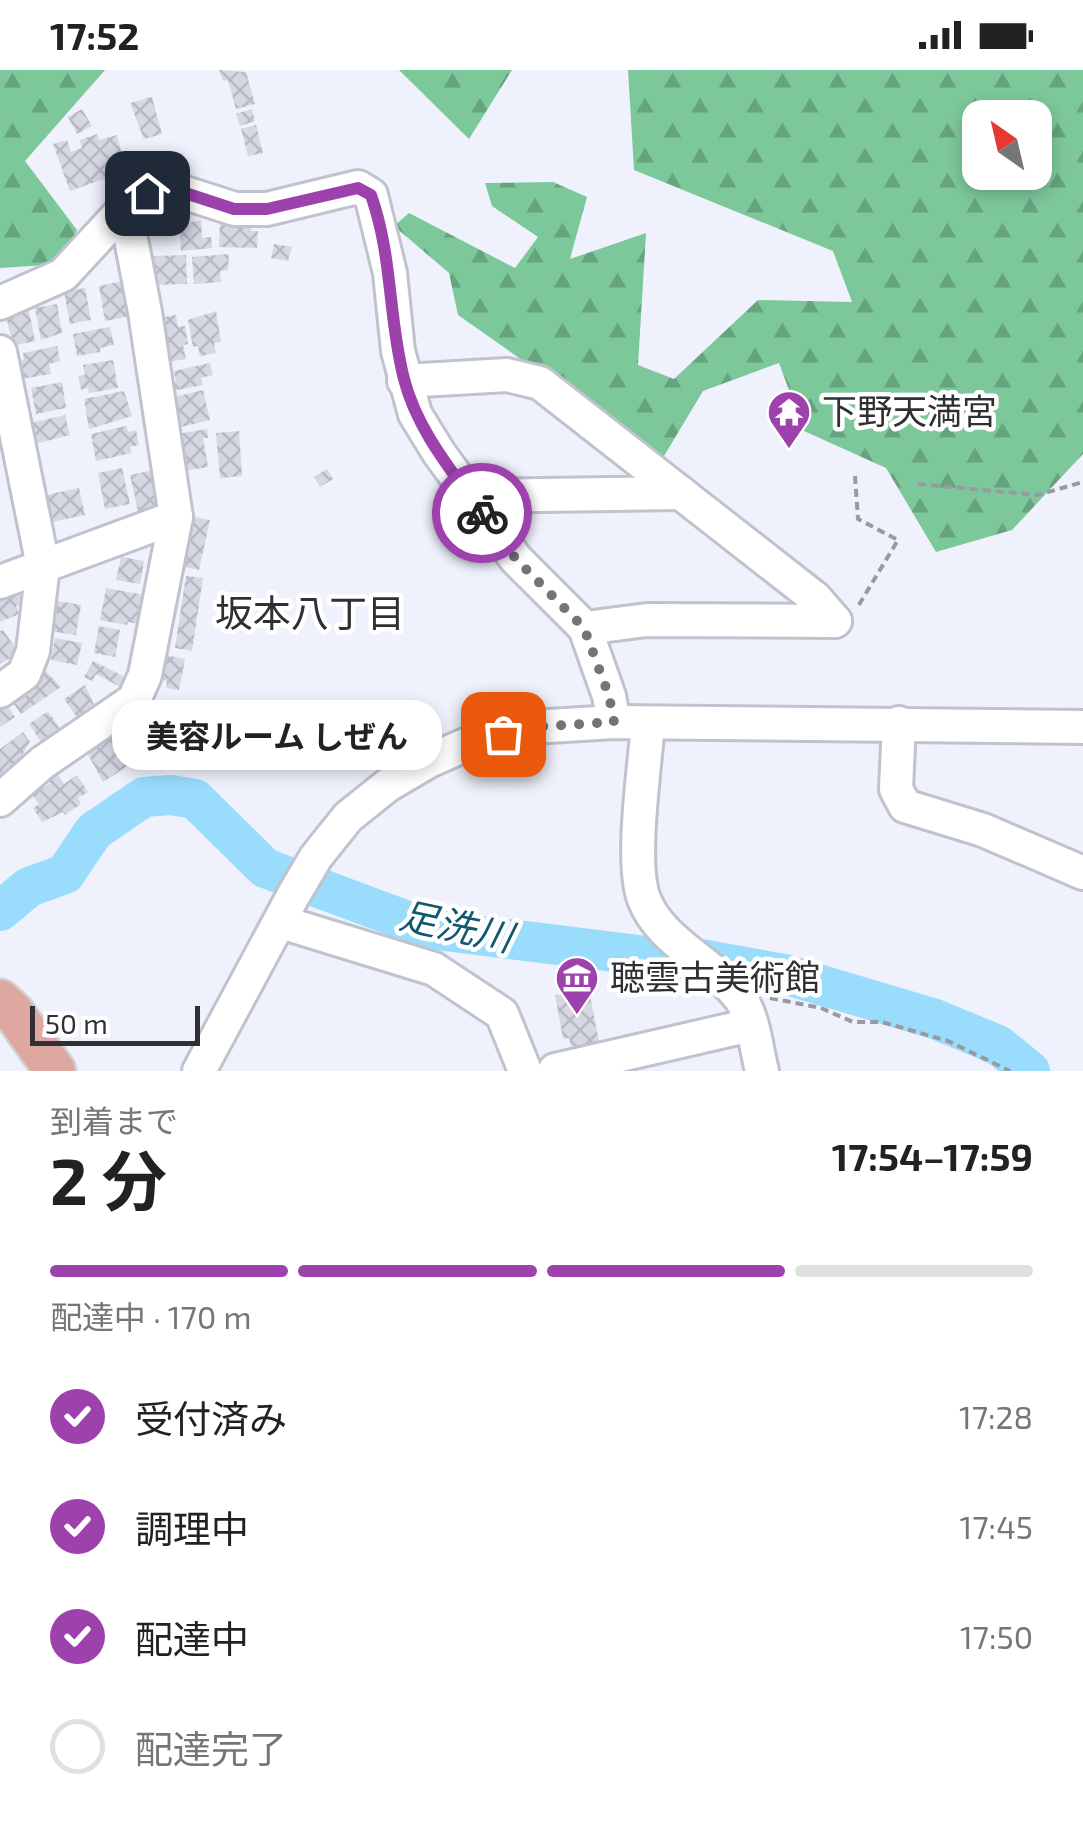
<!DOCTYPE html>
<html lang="ja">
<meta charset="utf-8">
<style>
body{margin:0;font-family:"Exo 2","Noto Sans JP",sans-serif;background:#f6f6f6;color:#222;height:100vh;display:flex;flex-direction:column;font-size:38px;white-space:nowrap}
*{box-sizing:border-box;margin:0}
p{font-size:32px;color:#767676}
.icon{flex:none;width:55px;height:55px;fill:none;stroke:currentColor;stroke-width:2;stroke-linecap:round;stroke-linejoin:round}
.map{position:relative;height:1001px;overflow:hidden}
.details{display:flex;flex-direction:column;background:#fff;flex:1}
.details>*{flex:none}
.needle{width:65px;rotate:326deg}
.fabs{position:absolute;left:962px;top:30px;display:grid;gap:20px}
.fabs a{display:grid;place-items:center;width:90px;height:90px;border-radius:20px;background:#fff;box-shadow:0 5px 15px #0003;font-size:50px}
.scale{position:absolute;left:30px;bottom:25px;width:170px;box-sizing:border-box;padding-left:10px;border:5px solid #2f3034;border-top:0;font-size:28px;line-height:35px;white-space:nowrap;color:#2f3034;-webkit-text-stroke:8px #fff;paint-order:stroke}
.pin{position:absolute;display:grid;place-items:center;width:85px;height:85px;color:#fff;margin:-42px;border-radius:20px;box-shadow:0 5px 15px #0006}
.courier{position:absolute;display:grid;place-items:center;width:100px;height:100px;margin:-50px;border:8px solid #9d42ac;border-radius:50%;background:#fff;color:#222;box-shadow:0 2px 12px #0007}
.bubble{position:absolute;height:70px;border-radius:30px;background:#fff;box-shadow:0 5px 15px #0003;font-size:32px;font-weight:700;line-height:70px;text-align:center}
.headline em{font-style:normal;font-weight:700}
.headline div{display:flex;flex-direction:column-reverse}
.headline{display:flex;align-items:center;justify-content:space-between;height:170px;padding:0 50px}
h1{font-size:65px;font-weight:700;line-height:75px}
.bar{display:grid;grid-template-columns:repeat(4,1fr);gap:15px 10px;align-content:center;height:120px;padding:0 50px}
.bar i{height:12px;border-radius:8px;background:#e0e0e0}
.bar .active{background:#9d42ac}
.bar p{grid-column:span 4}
ol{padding:0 50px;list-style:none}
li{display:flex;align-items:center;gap:30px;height:110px}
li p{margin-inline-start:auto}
li .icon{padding:10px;border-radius:50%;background:#9d42ac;color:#fff;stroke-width:4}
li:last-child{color:#767676}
li i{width:55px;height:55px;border:5px solid #e0e0e0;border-radius:50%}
.status{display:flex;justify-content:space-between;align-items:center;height:70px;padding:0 50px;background:#fff;direction:ltr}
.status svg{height:28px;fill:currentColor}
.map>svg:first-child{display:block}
.forest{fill:url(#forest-firs);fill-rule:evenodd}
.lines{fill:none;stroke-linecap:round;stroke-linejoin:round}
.river{stroke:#99dcfb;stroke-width:40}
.building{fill:url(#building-cross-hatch)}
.minor-casing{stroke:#c0c3ce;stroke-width:38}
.major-casing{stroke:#d1d1d2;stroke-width:45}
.path{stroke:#989aa2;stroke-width:4;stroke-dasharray:8 5;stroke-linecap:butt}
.minor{stroke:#fff;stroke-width:32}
.major{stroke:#dea7a0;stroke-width:40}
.done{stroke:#72747a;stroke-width:10;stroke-dasharray:0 18}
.route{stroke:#9d42ac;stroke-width:12}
.labels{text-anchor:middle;stroke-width:9;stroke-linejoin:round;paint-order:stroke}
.poi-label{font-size:35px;fill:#2f3034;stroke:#fff;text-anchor:start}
.neighbourhood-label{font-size:38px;fill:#2f3034;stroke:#fff}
.water-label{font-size:38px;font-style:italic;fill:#125872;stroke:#fff}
</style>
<div class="status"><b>17:52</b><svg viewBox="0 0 49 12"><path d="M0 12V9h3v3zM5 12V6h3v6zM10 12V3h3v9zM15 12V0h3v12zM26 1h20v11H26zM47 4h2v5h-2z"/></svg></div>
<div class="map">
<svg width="1083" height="1001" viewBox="0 0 1083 1001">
<defs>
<pattern id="forest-firs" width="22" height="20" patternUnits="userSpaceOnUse" patternTransform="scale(2.5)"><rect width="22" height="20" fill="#7cc89b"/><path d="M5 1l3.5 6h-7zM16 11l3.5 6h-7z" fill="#66a37f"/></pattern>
<pattern id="building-cross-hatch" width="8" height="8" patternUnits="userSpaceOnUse" patternTransform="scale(2.5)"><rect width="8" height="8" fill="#d5d8e3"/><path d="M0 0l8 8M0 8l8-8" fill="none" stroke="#b7bac3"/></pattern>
</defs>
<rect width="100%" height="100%" fill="#eff2fd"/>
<g class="forest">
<path d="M0,0H105L25,91L77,160L61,194L0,198Z"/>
<path d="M399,0H512L469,69Z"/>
<path d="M628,0H1083V384L1012,460L936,482L886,398L804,361L779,293L703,321L658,396L593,340L458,245L449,203L394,156L409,143L515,198L538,167L492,136L485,113L553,112L587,127L570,189L646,163L638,295L674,309L758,230L852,232L833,181L634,100ZM980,48H1035V102H980Z"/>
</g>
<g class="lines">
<path class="river" d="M0,841L29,817L65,804L94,761L144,727L171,725L195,729L265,798L429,859L663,888L701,889L784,904L935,949L998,975L1030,1001"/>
</g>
<g class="building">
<path d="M219,0L246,2L255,34L236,39L228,10L223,11Z"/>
<path d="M152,27L162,64L144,69L130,33Z"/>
<path d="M82,39L92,56L77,64L68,47Z"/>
<path d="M252,39L255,51L240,56L236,44Z"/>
<path d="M256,55L263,83L248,86L241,59Z"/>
<path d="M97,64L99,70L117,65L126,101L70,121L53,74L67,70L71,82L82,78L80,70Z"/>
<path d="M220,149L251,150V161H258L257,178L219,177Z"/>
<path d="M201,150L202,168L211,167L212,178L181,181L179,155Z"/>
<path d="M274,174L292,177L288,191L271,188Z"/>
<path d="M229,184L228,200L220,201L221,212L194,214L192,187Z"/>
<path d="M186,185L187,214L154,215L153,186Z"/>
<path d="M123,211L131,246L105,251L99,216Z"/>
<path d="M85,218L91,250L70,254L64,222Z"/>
<path d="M57,234L62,263L41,270L35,238Z"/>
<path d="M29,241L35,271L13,276L6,246Z"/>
<path d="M216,241L221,272L214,273L216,283L200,286L198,276L193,277L188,250Z"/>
<path d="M176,245L178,257L185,256L188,274L183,275L186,289L163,293L155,249Z"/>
<path d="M110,257L114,275L100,278V282L77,286L73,264Z"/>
<path d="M57,276L60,291L49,294L51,304L21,309L17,291L24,290L23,283Z"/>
<path d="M113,290L118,318L89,323L88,318L81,320L78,306L85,305L83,295Z"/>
<path d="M210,293L213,305L201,308L203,315L172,321L170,313L176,312L174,301Z"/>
<path d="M62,312L66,338L36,344L31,318Z"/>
<path d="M203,320L210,350L177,358L170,328Z"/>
<path d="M124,321L132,346L89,359L84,329Z"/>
<path d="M65,345L70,365L35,374L30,353Z"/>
<path d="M126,356L128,362L136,360L139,375L130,377L132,383L96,391L91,364Z"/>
<path d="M207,359L208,368H203L208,397L183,401L177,364Z"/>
<path d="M239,361L242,406L220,408L216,363Z"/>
<path d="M122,398L130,434L105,439L98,403Z"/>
<path d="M327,399L333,409L320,417L314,407Z"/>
<path d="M154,400L161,437L138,441L130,405Z"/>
<path d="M79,418L85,445L47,453L41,426Z"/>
<path d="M194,447L210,450L199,500L184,497Z"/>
<path d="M121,487L144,491L140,514L116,510Z"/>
<path d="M186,506L203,508L192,581L175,578Z"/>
<path d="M18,516L24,532L16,536L19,544L0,552V523Z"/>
<path d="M106,518L145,525L140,554L128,552L127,555L100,550Z"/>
<path d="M53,530L81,535L76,565L49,561L52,548L56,549L57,542L51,541Z"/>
<path d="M99,556L120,560L115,587L94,583Z"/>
<path d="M3,560L19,583L0,594V561Z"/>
<path d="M55,568L82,573L77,595L51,590Z"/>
<path d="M161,584L185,589L179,620L166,618L167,611L156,609Z"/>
<path d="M93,591L127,608L122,618L96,604L92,611L84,607Z"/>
<path d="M40,595L61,617L21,644L9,627L41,605L37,598Z"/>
<path d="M85,615L96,639L79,650L64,629Z"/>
<path d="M4,632L15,647L0,657V635Z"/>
<path d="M48,641L60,659L41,672L29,654Z"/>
<path d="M126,655L141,682L128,690L131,694L103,712L85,679Z"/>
<path d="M23,662L30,672L19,690L0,704V679Z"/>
<path d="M57,703L64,714L77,705L88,722L78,728L81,734L65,745L63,742L42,752L33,738L39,734L32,725L50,713L47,709Z"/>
<path d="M589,920L599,972L571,977L569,968L563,969L555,925Z"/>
</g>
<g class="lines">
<g class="minor-casing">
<g id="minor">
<path d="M0,233L63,205L125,138L147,123L179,121L235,139H267L358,117L371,125L390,203L398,281L415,344L439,383L516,489L585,558L609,626L614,652"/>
<path d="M0,282L43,496L33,581L24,604L0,621"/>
<path d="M404,311L507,305L540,313L815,528L835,551"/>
<path d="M470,426L681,423"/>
<path d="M0,512L176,447"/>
<path d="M585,558L647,550L835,551"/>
<path d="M648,653C645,696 630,792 644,829C660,872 714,893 740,928C754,947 756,978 762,1001"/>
<path d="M899,653L896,719L905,736L983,760L1083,803"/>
<path d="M0,730L42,693L134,630L145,605L176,447L145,242L125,138"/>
<path d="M281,852L434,899L502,944L525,1001"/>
<path d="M555,1000L751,955"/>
<path d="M199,1001L293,826L316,787L348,747L388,715L429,691L474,671L533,657L614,652L1083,657"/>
</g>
</g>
<g class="major-casing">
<path id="major" d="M0,930L14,943L55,1001"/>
</g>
<g class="path">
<path d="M855,406L858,449L898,470L857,538"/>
<path d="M918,414L1038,425L1083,412"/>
<path d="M770,928L821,938L853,952H882L948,971L1010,1001"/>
</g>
<use href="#minor" class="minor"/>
<use href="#major" class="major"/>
</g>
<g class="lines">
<path class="done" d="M482,443L516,489L584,558L609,626L614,652L533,657L503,664"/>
<path class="route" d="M147,123L179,121L234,139H267L358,118L371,125C393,188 388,247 404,309C417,360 452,401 482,443"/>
</g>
<defs>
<g id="temple-pin" transform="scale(2.25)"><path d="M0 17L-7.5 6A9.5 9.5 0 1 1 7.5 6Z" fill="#9d42ac" stroke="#fff"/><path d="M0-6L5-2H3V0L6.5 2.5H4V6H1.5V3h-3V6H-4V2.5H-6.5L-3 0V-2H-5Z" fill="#fff"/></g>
<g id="museum-pin" transform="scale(2.25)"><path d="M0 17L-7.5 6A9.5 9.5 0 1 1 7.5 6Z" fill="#9d42ac" stroke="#fff"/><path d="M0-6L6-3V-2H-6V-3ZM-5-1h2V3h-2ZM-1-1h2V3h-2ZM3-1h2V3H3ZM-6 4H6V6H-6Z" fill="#fff"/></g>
</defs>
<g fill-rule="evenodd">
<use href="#temple-pin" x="789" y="342"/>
<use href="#museum-pin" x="577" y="908"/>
</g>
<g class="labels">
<g class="poi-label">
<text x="822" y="354">下野天満宮</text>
<text x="610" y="920">聴雲古美術館</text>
</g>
<g class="neighbourhood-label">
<text x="310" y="557">坂本八丁目</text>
</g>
<g class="water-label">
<text transform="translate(456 857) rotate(12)" y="13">足洗川</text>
</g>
</g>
</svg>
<div class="fabs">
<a><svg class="needle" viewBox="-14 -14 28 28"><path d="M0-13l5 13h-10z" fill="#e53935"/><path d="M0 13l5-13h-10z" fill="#767676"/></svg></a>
</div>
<div class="scale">50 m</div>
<div class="pin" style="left:503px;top:664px;background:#ea580c"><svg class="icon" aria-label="bag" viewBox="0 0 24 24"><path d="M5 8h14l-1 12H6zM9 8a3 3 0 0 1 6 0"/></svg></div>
<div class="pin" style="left:147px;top:123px;background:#1f2937"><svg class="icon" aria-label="home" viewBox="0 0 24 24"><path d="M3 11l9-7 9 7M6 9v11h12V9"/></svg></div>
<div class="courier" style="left:482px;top:443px"><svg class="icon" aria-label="bike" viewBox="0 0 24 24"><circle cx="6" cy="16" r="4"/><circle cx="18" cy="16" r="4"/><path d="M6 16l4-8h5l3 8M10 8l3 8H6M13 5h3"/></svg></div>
<div class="bubble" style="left:112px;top:630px;width:330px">美容ルーム しぜん</div>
</div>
<section class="details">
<div class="headline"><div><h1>2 分</h1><p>到着まで</p></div><em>17:54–17:59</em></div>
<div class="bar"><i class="active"></i><i class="active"></i><i class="active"></i><i></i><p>配達中 · 170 m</p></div>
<ol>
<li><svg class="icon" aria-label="check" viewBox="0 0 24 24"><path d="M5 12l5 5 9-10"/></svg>受付済み<p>17:28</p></li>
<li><svg class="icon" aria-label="check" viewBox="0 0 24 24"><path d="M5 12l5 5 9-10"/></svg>調理中<p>17:45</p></li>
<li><svg class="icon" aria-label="check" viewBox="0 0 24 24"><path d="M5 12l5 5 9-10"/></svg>配達中<p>17:50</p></li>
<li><i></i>配達完了</li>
</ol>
</section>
